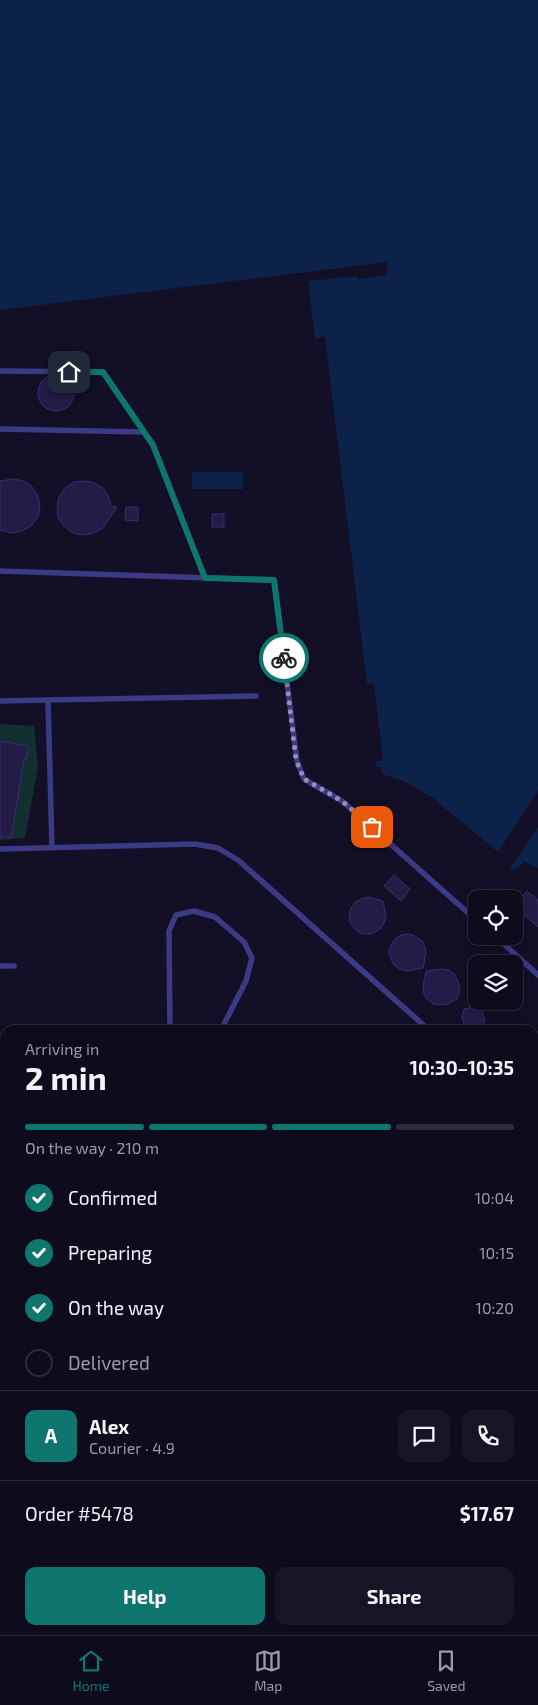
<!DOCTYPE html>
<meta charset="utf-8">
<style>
body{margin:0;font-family:"Exo 2",sans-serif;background:#171425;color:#f1f3f6;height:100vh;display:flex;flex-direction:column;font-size:19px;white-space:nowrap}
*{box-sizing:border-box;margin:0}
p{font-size:16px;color:#9b9ba3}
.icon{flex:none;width:28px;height:28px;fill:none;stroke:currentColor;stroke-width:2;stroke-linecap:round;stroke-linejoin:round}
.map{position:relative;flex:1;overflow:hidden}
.side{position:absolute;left:0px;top:1025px;width:539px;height:610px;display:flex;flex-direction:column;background:#0e0b1c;border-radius:15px 15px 0 0;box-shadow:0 2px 12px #0003,0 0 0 1px #2e2b3b}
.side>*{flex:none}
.buttons{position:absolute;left:468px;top:890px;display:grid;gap:10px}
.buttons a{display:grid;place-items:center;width:55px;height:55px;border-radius:10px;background:#0e0b1c;box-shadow:0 2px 12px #0003,0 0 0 1px #2e2b3b;font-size:25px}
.pin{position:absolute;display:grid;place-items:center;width:42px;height:42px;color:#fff;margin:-21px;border-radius:10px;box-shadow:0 2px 8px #0006}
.courier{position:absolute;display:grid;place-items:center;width:50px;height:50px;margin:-25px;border:4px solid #0f766e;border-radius:50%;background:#fff;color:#222;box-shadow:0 1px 6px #0007}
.overview em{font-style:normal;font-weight:700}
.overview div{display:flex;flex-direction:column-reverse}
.overview{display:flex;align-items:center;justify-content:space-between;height:85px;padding:0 25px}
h1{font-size:32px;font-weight:700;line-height:38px}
.bar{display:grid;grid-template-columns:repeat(4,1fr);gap:8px 5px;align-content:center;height:60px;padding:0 25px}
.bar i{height:6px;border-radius:4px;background:#2e2b3b}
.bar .on{background:#0f766e}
.bar p{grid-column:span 4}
.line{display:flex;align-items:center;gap:12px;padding:0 25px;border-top:1px solid #2e2b3b}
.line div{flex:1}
.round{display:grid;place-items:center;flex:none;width:52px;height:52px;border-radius:10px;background:#171425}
ol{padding:0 25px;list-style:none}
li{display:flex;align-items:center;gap:15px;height:55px}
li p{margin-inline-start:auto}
li .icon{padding:5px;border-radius:50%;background:#0f766e;color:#fff;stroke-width:4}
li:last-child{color:#9b9ba3}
li i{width:28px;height:28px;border:2px solid #2e2b3b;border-radius:50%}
.primary-button{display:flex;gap:10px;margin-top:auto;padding:10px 25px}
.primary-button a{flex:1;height:58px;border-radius:10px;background:#0f766e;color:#fff;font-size:20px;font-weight:700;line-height:58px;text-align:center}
.primary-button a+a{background:#171425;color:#f1f3f6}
.tabs{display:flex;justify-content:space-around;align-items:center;height:70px;border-top:1px solid #2e2b3b;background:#0e0b1c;font-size:14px;color:#9b9ba3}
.tabs a{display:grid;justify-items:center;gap:2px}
.tabs .on{color:#0f766e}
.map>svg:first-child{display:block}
.green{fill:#12302f}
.water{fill:#0c2248}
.building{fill:#241b47;stroke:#3b2d73}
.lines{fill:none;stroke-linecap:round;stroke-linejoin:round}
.lane{stroke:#3d3a85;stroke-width:5.5}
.street{stroke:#3d3a85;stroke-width:11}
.secondary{stroke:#6f6bff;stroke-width:12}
.rail-casing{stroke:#00e5ff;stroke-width:5.5}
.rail{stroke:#130f26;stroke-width:4;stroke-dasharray:11;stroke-linecap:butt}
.done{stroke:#948fb3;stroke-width:5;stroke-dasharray:0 9}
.route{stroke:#0f766e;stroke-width:6}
</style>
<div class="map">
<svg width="538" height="1635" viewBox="0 0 538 1635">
<rect width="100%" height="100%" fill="#130f26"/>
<g class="green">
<path d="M0,724L34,726L38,767L25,838L0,840Z"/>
<path d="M292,1630H387L381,1635H317Z"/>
</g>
<g class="water">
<path d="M0,0H538V791L498,852L434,799L406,782L382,774L381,767H377L376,761L383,760L374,683L367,684L325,337L315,338L308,281L357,276L358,279L387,275V262L0,310Z"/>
<rect x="192" y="472" width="51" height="17"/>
<path d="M538,827V868L525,862L513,870H509Z"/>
</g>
<g class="building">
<circle cx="56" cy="393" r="18"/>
<path d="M13,479L24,481L32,487L38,496L40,507L38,517L31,526L22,531L12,533L0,530V481Z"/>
<path d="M85,481L95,483L104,489L109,498L111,506L117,507L103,528L94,533L83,535L73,533L64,526L58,518L57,507L59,497L65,488L74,482Z"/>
<path d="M126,507H138V521L125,520Z"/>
<rect x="212" y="514" width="12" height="13"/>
<path d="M0,741L28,746L26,760L24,759L11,838L0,836Z"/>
<path d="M394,875L410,889L401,901L384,886Z"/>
<path d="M527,891L538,900V927L514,906Z"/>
<path d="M368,897L383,901L386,916L384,923L380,929L374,933L367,934L360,933L354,928L350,922L349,915L351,908L355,902L361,899Z"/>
<path d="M408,934L415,936L421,940L425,946L426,953L423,968L407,971L400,969L394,965L391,959L389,952L391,945L395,939L401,935Z"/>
<path d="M442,969L449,970L455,975L458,981L460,988L457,999L448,1004L441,1005L433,1004L428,1000L424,994L423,987L426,971Z"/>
<path d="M474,1007L482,1011L485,1020L482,1028L478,1030H469L465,1027L462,1019L464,1009Z"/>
</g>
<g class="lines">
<g class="lane">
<path d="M0,371L103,372L153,445L205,578"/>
<path d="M0,429L144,432"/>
<path d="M0,571L274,580L297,761L304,779L342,801L476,920"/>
<path d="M48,700L256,696"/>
<path d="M0,701L48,700L52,847"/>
<path d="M0,849L195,844L218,848L238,860L429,1030"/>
<path d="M495,936L538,975"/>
<path d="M0,966H14"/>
<path d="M170,1030L169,931L176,915L194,911L215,917L244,942L252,958L246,981L221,1030"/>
<path d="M0,1049L5,1047"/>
<path d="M534,1123L538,1126"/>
<path d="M0,1205H5"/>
<path d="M0,1265H5"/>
<path d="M0,1277L5,1284"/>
<path d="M534,1583L538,1582"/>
<path d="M446,1635V1630"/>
<path d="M496,1635V1630"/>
</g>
<g class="street">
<path d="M0,1342L5,1339"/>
<path d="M0,1541L5,1543"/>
<path d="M228,1630L246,1635"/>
<path d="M401,1635L405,1630"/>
</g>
<g class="secondary">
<path d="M534,1263H538"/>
<path d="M534,1294L538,1293"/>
<path d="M534,1313L538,1312"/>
<path d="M534,1375L538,1373"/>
<path d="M0,1434H5"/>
<path d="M0,1456H5"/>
</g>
<g class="rail-casing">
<g id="rail">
<path d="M0,1226L5,1227"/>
<path d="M0,1235H5"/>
<path d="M534,1237H538"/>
<path d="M0,1582L5,1585"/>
<path d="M91,1630L103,1635"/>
</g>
</g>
<use href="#rail" class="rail"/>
</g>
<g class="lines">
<path class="done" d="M284,658L296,760L304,779L342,801L372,827"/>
<path class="route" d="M69,372H103L153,445L205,578L274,580L284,658"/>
</g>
</svg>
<div class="buttons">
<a><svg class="icon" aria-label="locate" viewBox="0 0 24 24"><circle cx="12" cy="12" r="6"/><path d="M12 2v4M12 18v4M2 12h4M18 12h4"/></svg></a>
<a><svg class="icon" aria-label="layers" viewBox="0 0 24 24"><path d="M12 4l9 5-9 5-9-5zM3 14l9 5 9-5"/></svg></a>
</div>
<div class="pin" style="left:372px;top:827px;background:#ea580c"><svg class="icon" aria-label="bag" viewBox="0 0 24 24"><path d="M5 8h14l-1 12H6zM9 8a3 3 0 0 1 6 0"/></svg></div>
<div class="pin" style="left:69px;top:372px;background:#1f2937"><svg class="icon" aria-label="home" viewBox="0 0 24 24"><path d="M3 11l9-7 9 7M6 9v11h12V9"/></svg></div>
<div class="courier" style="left:284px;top:658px"><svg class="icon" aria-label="bike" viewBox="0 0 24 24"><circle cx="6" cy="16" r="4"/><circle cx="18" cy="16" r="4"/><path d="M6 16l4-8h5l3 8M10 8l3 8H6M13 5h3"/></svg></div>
<section class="side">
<div class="overview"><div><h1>2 min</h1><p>Arriving in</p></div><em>10:30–10:35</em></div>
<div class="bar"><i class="on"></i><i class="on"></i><i class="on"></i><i></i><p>On the way · 210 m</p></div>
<ol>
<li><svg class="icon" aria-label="check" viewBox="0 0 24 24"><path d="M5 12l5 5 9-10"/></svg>Confirmed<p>10:04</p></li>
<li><svg class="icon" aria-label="check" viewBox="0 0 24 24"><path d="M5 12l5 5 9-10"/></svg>Preparing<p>10:15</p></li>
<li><svg class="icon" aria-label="check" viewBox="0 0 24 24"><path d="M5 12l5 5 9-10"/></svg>On the way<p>10:20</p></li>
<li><i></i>Delivered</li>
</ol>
<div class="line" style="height:90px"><b class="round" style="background:#0f766e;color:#fff">A</b><div><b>Alex</b><p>Courier · 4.9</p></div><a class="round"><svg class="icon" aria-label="chat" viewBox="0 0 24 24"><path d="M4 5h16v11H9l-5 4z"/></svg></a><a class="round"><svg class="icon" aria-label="phone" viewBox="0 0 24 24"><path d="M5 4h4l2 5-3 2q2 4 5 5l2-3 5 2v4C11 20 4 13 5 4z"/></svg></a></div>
<div class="line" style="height:65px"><div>Order #5478</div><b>$17.67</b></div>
<div class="primary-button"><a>Help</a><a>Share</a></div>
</section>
</div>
<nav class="tabs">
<a class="on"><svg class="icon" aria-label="home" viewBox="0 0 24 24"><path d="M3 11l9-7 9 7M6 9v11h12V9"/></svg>Home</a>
<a><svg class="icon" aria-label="map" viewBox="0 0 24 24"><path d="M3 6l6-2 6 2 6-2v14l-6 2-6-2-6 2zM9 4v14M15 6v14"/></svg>Map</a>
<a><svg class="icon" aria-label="saved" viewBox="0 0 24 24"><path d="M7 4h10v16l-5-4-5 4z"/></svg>Saved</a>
</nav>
